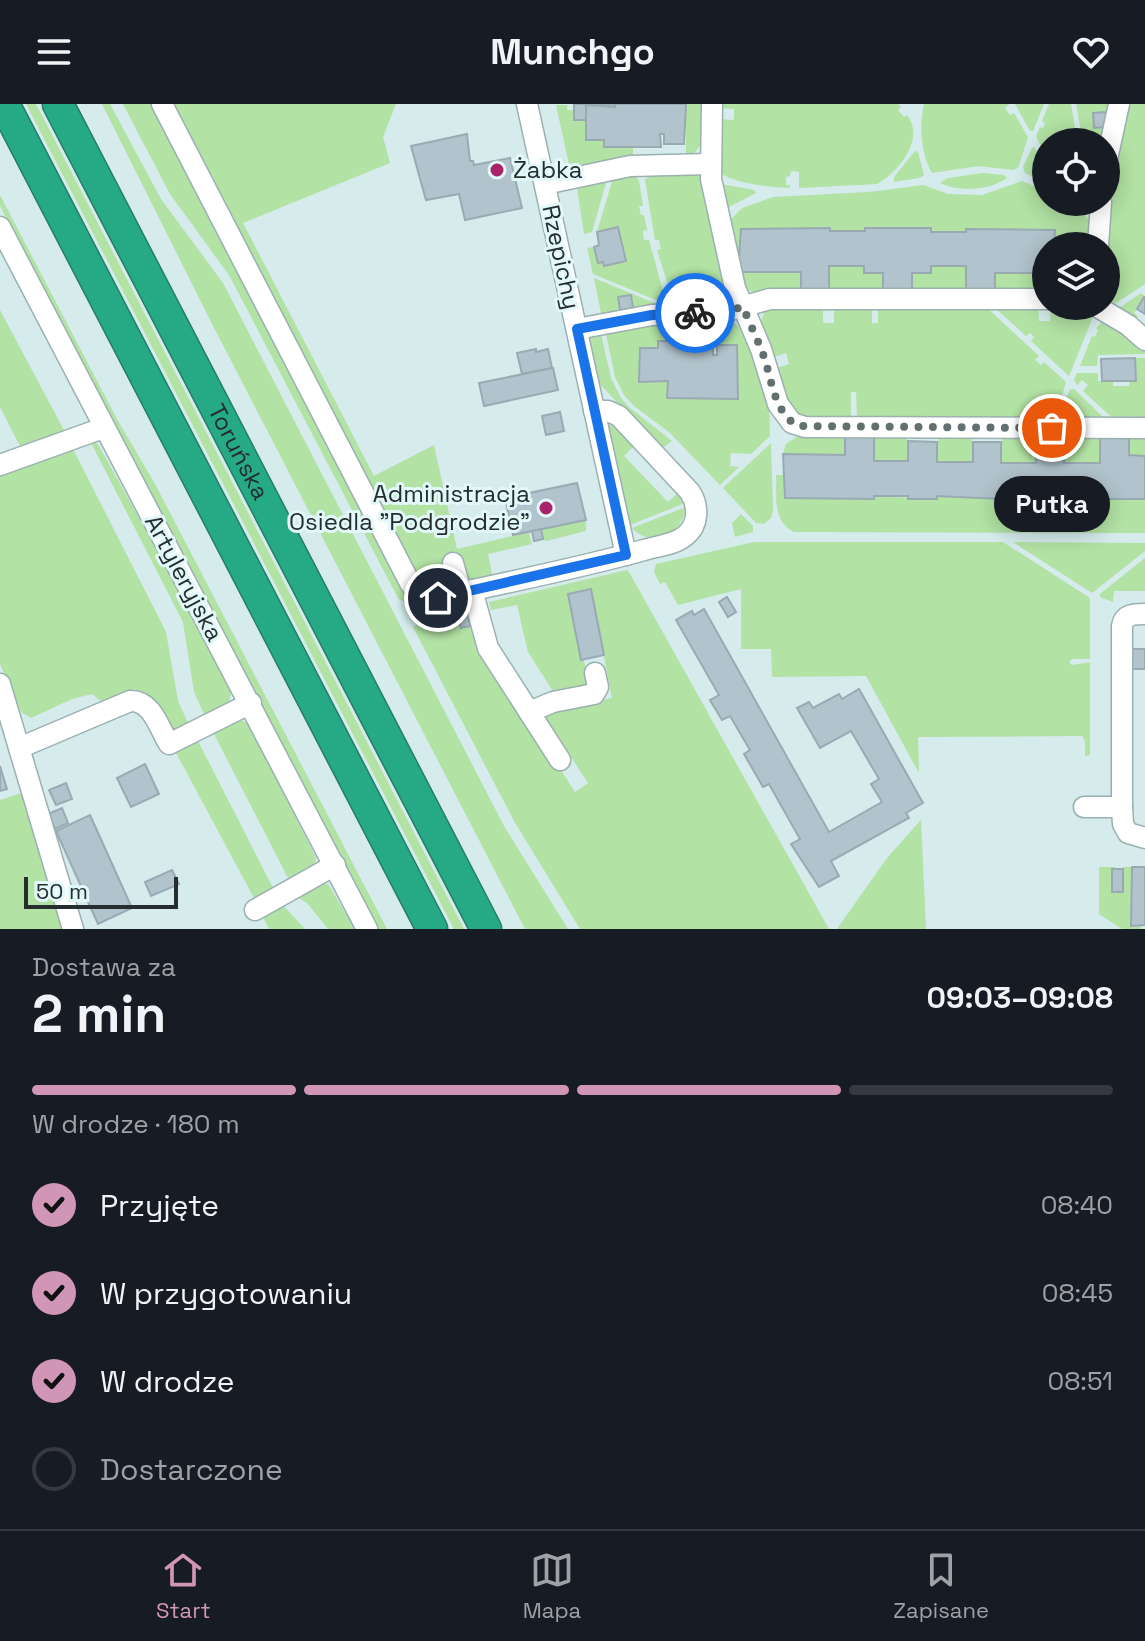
<!DOCTYPE html>
<html lang="pl">
<meta charset="utf-8">
<style>
body{margin:0;font-family:"Space Grotesk",sans-serif;background:#242831;color:#f1f3f6;height:100vh;display:flex;flex-direction:column;font-size:30px;white-space:nowrap}
*{box-sizing:border-box;margin:0}
p{font-size:26px;color:#9ea1a6}
.icon{flex:none;width:44px;height:44px;fill:none;stroke:currentColor;stroke-width:2;stroke-linecap:round;stroke-linejoin:round}
.map{position:relative;height:825px;overflow:hidden}
.panel{display:flex;flex-direction:column;background:#171b24;flex:1}
.panel>*{flex:none}
.fabs{position:absolute;left:1032px;top:24px;display:grid;gap:16px}
.fabs a{display:grid;place-items:center;width:88px;height:88px;border-radius:50%;background:#171b24;box-shadow:0 4px 20px #0003;font-size:40px}
.scale{position:absolute;left:24px;bottom:20px;width:154px;box-sizing:border-box;padding-left:8px;border:4px solid #252d2e;border-top:0;font-size:22px;line-height:28px;white-space:nowrap;color:#252d2e;-webkit-text-stroke:6px #e2f8f9;paint-order:stroke}
.pin{position:absolute;display:grid;place-items:center;width:68px;height:68px;color:#fff;margin:-34px;border:4px solid #fff;border-radius:50%;box-shadow:0 2px 8px #0007}
.courier{position:absolute;display:grid;place-items:center;width:80px;height:80px;margin:-40px;border:6px solid #1a73e8;border-radius:50%;background:#fff;color:#222;box-shadow:0 2px 10px #0007}
.bubble{position:absolute;height:56px;border-radius:28px;background:#171b24;box-shadow:0 4px 20px #0003;font-size:26px;font-weight:700;line-height:56px;text-align:center}
.headline em{font-style:normal;font-weight:700}
.headline div{display:flex;flex-direction:column-reverse}
.headline{display:flex;align-items:center;justify-content:space-between;height:136px;padding:0 32px}
h1{font-size:52px;font-weight:700;line-height:60px}
.bar{display:grid;grid-template-columns:repeat(4,1fr);gap:12px 8px;align-content:center;height:96px;padding:0 32px}
.bar i{height:10px;border-radius:6px;background:#363941}
.bar .selected{background:#d195b7}
.bar p{grid-column:span 4}
ol{padding:0 32px;list-style:none}
li{display:flex;align-items:center;gap:24px;height:88px}
li p{margin-inline-start:auto}
li .icon{padding:8px;border-radius:50%;background:#d195b7;color:#111;stroke-width:4}
li:last-child{color:#9ea1a6}
li i{width:44px;height:44px;border:4px solid #363941;border-radius:50%}
header{display:flex;justify-content:space-between;align-items:center;height:104px;padding:0 32px;background:#171b24;font-size:36px;font-weight:700}
.tab-bar{display:flex;justify-content:space-around;align-items:center;height:112px;border-top:2px solid #363941;background:#171b24;font-size:22px;color:#9ea1a6}
.tab-bar a{display:grid;justify-items:center;gap:4px}
.tab-bar .selected{color:#d195b7}
.map>svg:first-child{display:block}
.green{fill:#b2e2a4}
.building{fill:#b1c3cc;stroke:#99aab3;stroke-width:2}
.lines{fill:none;stroke-linecap:round;stroke-linejoin:round}
.minor-casing{stroke:#9bb0b1;stroke-width:23}
.highway-casing{stroke:#267e67;stroke-width:33}
.minor{stroke:#fff;stroke-width:20}
.highway{stroke:#26a985;stroke-width:30}
.done{stroke:#637070;stroke-width:8;stroke-dasharray:0 14.4}
.route{stroke:#1a73e8;stroke-width:10}
.poi-dot{fill:#aa2269;stroke:#e2f8f9;stroke-width:3}
.labels{text-anchor:middle;stroke-width:6;stroke-linejoin:round;paint-order:stroke}
.poi-label{font-size:24px;fill:#252d2e;stroke:#e2f8f9;text-anchor:start}
.street-label{font-size:24px;fill:#252d2e;stroke:#e2f8f9}
</style>
<header><svg class="icon" aria-label="menu" viewBox="0 0 24 24"><path d="M4 6h16M4 12h16M4 18h16"/></svg>Munchgo<svg class="icon" aria-label="heart" viewBox="0 0 24 24"><path d="M12 20l-8-8c-3-5 5-10 8-4 3-6 11-1 8 4z"/></svg></header>
<div class="map">
<svg width="1145" height="825" viewBox="0 0 1145 825">
<rect width="100%" height="100%" fill="#d5ebec"/>
<g class="green">
<path d="M26,0H36L464,825H454Z"/>
<path d="M102,0H110L161,95L223,179L504,722L568,825H525L209,214Z"/>
<path d="M123,0H153L410,497L404,498L398,494L229,171L170,90Z"/>
<path d="M171,0H396L383,33L390,59L243,119L374,372L434,341L457,445L529,428L532,440L488,450L493,474C467,479 440,491 417,473Z"/>
<path d="M686,0H706C705,21 708,44 686,54Z"/>
<path d="M719,0H898L901,3L898,6L904,13L907,11C926,34 898,69 877,80L799,84V68L791,67L790,72L786,73V81H790V84C773,84 734,79 720,69L718,15L734,16V5L719,4Z"/>
<path d="M924,0H1009L1005,4L1010,11L1014,9L1028,33L1018,64L1013,66L978,62L932,69C921,51 919,20 924,0Z"/>
<path d="M1015,0H1044L1033,27H1030Z"/>
<path d="M1049,0H1071L1076,29L1072,30L1069,38H1046V54L1036,32L1040,23L1043,24L1045,19L1042,17Z"/>
<path d="M1076,0H1114L1112,7L1094,9L1095,23H1108L1105,38H1083Z"/>
<path d="M1124,0H1145V180L1113,201C1100,185 1105,106 1108,83H1111L1112,76L1109,75Z"/>
<path d="M556,1H567V6H574V16H586V36H604L605,43H633V54L570,65Z"/>
<path d="M1034,43L1046,63V79L1025,69L1023,63L1032,44Z"/>
<path d="M915,47L918,48L924,71L919,74L894,78V73Z"/>
<path d="M653,67L696,70L702,75L727,178L725,195L719,201H677L673,197L657,146L661,145L659,136H655L645,76Z"/>
<path d="M983,69L1004,71L1007,74C988,87 960,88 940,79L948,74Z"/>
<path d="M634,70L639,77L643,102H639L641,111H644L647,126L643,127L644,136H649L663,187V199L593,170L587,144L594,143L598,159L603,158L605,162L626,157L618,124L597,128L614,71Z"/>
<path d="M608,72L592,128L584,130L577,84L579,80Z"/>
<path d="M1022,77L1046,87V98C1070,98 1078,102 1093,121V142H1054V126L967,125L966,128L866,124L865,127H830V124L741,125V147H733L728,118L742,104L773,93L869,88L923,81L948,90L982,91Z"/>
<path d="M721,80L754,86L756,89L723,106Z"/>
<path d="M0,91L117,315L155,380L387,825H375L0,102Z"/>
<path d="M829,162H864L883,169V187L829,186Z"/>
<path d="M931,162H966V187H912V169Z"/>
<path d="M760,167L801,168V186L753,188L745,184L738,168Z"/>
<path d="M1022,168L1046,169V188L995,187V169Z"/>
<path d="M594,174L662,202L634,207L631,191L619,193V210L605,213L601,209Z"/>
<path d="M1141,189L1145,192L1134,209L1138,212L1134,218L1119,204Z"/>
<path d="M985,202L1039,252L1035,256L1041,261L1044,258L1066,278L1060,298L1057,297L1054,304L1057,305L1053,314H857L856,288H851V314C791,318 796,321 774,265L789,260L786,249L771,254C765,237 756,220 767,203L823,204V219H834V204L872,205V219H878V205Z"/>
<path d="M1051,202L1075,203L1091,207L1093,213L1069,272L1031,237L1034,233L1030,229L1026,232L995,204H1038L1039,217H1050Z"/>
<path d="M0,206L66,330L22,346L0,303Z"/>
<path d="M1106,214L1145,245V250L1098,251L1097,262H1080L1092,232L1095,233L1098,226L1096,224Z"/>
<path d="M718,215L735,219L747,231L769,295L770,332L751,350L731,349L730,362L739,363L720,381L669,328L634,302L624,291L615,273L605,225L630,220L684,219L685,237H658V244L640,245V278L668,277L667,293L738,295L737,242L718,241Z"/>
<path d="M600,226L611,274L621,294L629,303L672,337L661,345L597,277L587,232Z"/>
<path d="M1135,254H1145V318H1117L1083,287L1088,281L1082,276L1077,281L1074,276L1077,269H1098V277H1113V282H1129L1130,277L1136,276Z"/>
<path d="M1070,285H1074L1104,314H1059Z"/>
<path d="M609,321L615,322L635,341L624,352L668,398L679,388L685,399L630,421L608,324Z"/>
<path d="M903,330L908,337V357H874V332Z"/>
<path d="M942,330H968L973,338V358H937V338Z"/>
<path d="M1006,330H1031L1037,339L1036,359H1001V338Z"/>
<path d="M1070,330L1100,333V359H1064V339Z"/>
<path d="M799,331L845,332V351L783,350L786,340Z"/>
<path d="M1145,331V352L1129,351V333Z"/>
<path d="M89,335L94,336L99,342L179,486L231,589L229,598L205,612L194,588L183,518Z"/>
<path d="M771,339L773,406L771,414L764,420L756,419L723,384Z"/>
<path d="M72,343L166,528L178,597L188,619L170,628L147,589L134,585L101,597L92,590L72,595L31,614L21,608L0,560V370Z"/>
<path d="M776,371H785V394L873,395L874,392L937,395V392L1001,395V392H1036V395H1064L1065,392H1100L1101,395H1145V429L794,428C772,417 777,392 776,371Z"/>
<path d="M686,403C683,430 652,445 632,424Z"/>
<path d="M741,410L753,422V428L735,433L732,419Z"/>
<path d="M586,416V427L546,437L543,435L541,425Z"/>
<path d="M754,438H1003L1090,494V555H1072L1069,558L1072,561L1090,558V651L1085,652V637L1082,632L918,633L919,669L866,572L772,573L771,545H741V485L678,501L665,478L660,480L654,468L656,460Z"/>
<path d="M1013,438L1145,439V447L1092,489Z"/>
<path d="M1145,454V487H1114L1113,498L1100,493V490Z"/>
<path d="M627,466L629,468L829,825H580L514,717L413,523L435,511L468,503L474,532L575,688L588,679L542,608L612,594L591,486L568,490L591,587L556,592L528,548L517,501L491,506L489,498Z"/>
<path d="M238,615L247,619L252,626L316,754L315,762L290,778L212,626Z"/>
<path d="M197,635L274,786L254,794L175,647Z"/>
<path d="M25,688L64,825H0V696Z"/>
<path d="M921,716L926,825H837L887,754Z"/>
<path d="M1099,763H1115L1113,788H1123V763H1132L1131,821H1141V825H1122L1099,810Z"/>
<path d="M315,780H328L355,825H328L307,799L294,791Z"/>
<path d="M281,799L305,825H269L261,810Z"/>
</g>
<g class="building">
<path d="M574,0H615V3L586,1V16H574Z"/>
<path d="M615,0H686L684,40H664V30H660L661,43H604V36H586V1L615,3Z"/>
<path d="M1106,8L1107,23L1094,24L1093,9Z"/>
<path d="M467,30L470,57H473L474,61L510,54L522,104L465,116L459,90L426,96L411,42Z"/>
<path d="M618,123L626,157L604,162L603,158L598,159L594,143L599,141L597,128Z"/>
<path d="M830,124V127H865V124H931V128H966V125L1055,126L1054,142H1046V169H995V187H966V162H931V169H912V187H883V169H864V162H829V186H801V168H738L741,125Z"/>
<path d="M631,191L633,204L620,206L618,193Z"/>
<path d="M1144,193H1145V210L1137,205Z"/>
<path d="M658,237H713V251H717V241H737L738,295L667,294L668,277L639,278L640,244H658Z"/>
<path d="M536,245V248L548,245L552,264L522,270L517,249Z"/>
<path d="M1135,254L1136,277H1102L1101,255Z"/>
<path d="M553,264L558,286L484,302L479,279Z"/>
<path d="M560,308L564,327L546,331L542,312Z"/>
<path d="M845,332H874V357H908V337L937,338V358H973V338H1001V359H1036L1037,339H1064V359H1100V333H1129V351L1145,352V395H1100V392H1065V395H1036V392H1001V395L937,392V395H908V392H874V395L785,394L783,350L845,351Z"/>
<path d="M577,379L586,416L513,431L505,394Z"/>
<path d="M541,425L543,435L534,437L532,427Z"/>
<path d="M591,485L604,551L581,556L568,490Z"/>
<path d="M727,493L736,508L728,513L719,498Z"/>
<path d="M704,505L829,728L882,698L871,680L879,675L851,627L820,644L797,604L809,598L813,604L839,590L842,595L859,585L923,699L906,709L909,714L831,757L839,772L819,783L791,740L800,735L769,680L763,683L744,650L750,646L730,612L722,616L710,596L719,591L676,516L692,507L694,511Z"/>
<path d="M468,511L470,522L461,524L458,513Z"/>
<rect x="1132" y="545" width="13" height="20"/>
<path d="M145,660L159,690L131,703L117,674Z"/>
<path d="M0,662L7,685L0,687Z"/>
<path d="M66,679L72,695L56,701L49,686Z"/>
<path d="M62,704L68,719L55,725L48,710Z"/>
<path d="M90,711L132,804L98,820L56,727Z"/>
<path d="M1132,763H1145V821L1131,822Z"/>
<rect x="1112" y="765" width="11" height="23"/>
<path d="M172,766L179,780L151,792L145,778Z"/>
</g>
<g class="lines">
<g class="minor-casing">
<g id="minor">
<path d="M162,0L410,479L420,491L438,494C507,478 576,465 644,446C657,442 674,441 685,432C699,421 699,402 690,388L619,312L608,307H594"/>
<path d="M527,0L626,451"/>
<path d="M712,0L711,75L735,184L761,245L778,300L792,319L805,323L1145,324"/>
<path d="M1106,60L1119,0"/>
<path d="M545,80L630,62L709,60"/>
<path d="M0,123L367,825"/>
<path d="M1098,142L1101,98"/>
<path d="M1096,202L1128,221L1145,236"/>
<path d="M577,225L652,211L723,208L770,195H1046"/>
<path d="M0,361L103,324"/>
<path d="M453,459L461,488"/>
<path d="M472,486L488,544L560,656"/>
<path d="M1145,510C1134,510 1124,510 1122,522V703L1123,720L1128,729L1145,734"/>
<path d="M0,580L73,825"/>
<path d="M529,608L553,598L594,590L598,583L595,569"/>
<path d="M19,644L130,597C152,596 159,624 169,640L251,599"/>
<path d="M1084,703H1122"/>
<path d="M255,806L335,761"/>
</g>
</g>
<g class="highway-casing">
<g id="highway">
<path d="M4,0L432,825"/>
<path id="s1" d="M58,0L486,825"/>
</g>
</g>
<use href="#minor" class="minor"/>
<use href="#highway" class="highway"/>
</g>
<g class="lines">
<path class="done" d="M695,209H716L743,203C749,218 757,234 763,250C772,274 773,308 798,322L1052,324"/>
<path class="route" d="M438,494L626,451L577,225L652,211L695,209"/>
</g>
<g class="poi-dot">
<circle cx="497" cy="66" r="8"/>
<circle cx="546" cy="404" r="8"/>
</g>
<g class="labels">
<g class="poi-label">
<text x="513" y="74">Żabka</text>
<text x="530" y="398" text-anchor="end">Administracja<tspan x="530" dy="28">Osiedla "Podgrodzie"</tspan></text>
</g>
<g class="street-label">
<text transform="translate(561 153) rotate(78)" y="8">Rzepichy</text>
<text dy="8" stroke="none"><textPath href="#s1" startOffset="392">Toruńska</textPath></text>
<text transform="translate(184 474) rotate(62)" y="8">Artyleryjska</text>
</g>
</g>
</svg>
<div class="fabs">
<a><svg class="icon" aria-label="locate" viewBox="0 0 24 24"><circle cx="12" cy="12" r="6"/><path d="M12 2v4M12 18v4M2 12h4M18 12h4"/></svg></a>
<a><svg class="icon" aria-label="layers" viewBox="0 0 24 24"><path d="M12 4l9 5-9 5-9-5zM3 14l9 5 9-5"/></svg></a>
</div>
<div class="scale">50 m</div>
<div class="pin" style="left:1052px;top:324px;background:#ea580c"><svg class="icon" aria-label="bag" viewBox="0 0 24 24"><path d="M5 8h14l-1 12H6zM9 8a3 3 0 0 1 6 0"/></svg></div>
<div class="pin" style="left:438px;top:494px;background:#1f2937"><svg class="icon" aria-label="home" viewBox="0 0 24 24"><path d="M3 11l9-7 9 7M6 9v11h12V9"/></svg></div>
<div class="courier" style="left:695px;top:209px"><svg class="icon" aria-label="bike" viewBox="0 0 24 24"><circle cx="6" cy="16" r="4"/><circle cx="18" cy="16" r="4"/><path d="M6 16l4-8h5l3 8M10 8l3 8H6M13 5h3"/></svg></div>
<div class="bubble" style="left:994px;top:372px;width:116px">Putka</div>
</div>
<section class="panel">
<div class="headline"><div><h1>2 min</h1><p>Dostawa za</p></div><em>09:03–09:08</em></div>
<div class="bar"><i class="selected"></i><i class="selected"></i><i class="selected"></i><i></i><p>W drodze · 180 m</p></div>
<ol>
<li><svg class="icon" aria-label="check" viewBox="0 0 24 24"><path d="M5 12l5 5 9-10"/></svg>Przyjęte<p>08:40</p></li>
<li><svg class="icon" aria-label="check" viewBox="0 0 24 24"><path d="M5 12l5 5 9-10"/></svg>W przygotowaniu<p>08:45</p></li>
<li><svg class="icon" aria-label="check" viewBox="0 0 24 24"><path d="M5 12l5 5 9-10"/></svg>W drodze<p>08:51</p></li>
<li><i></i>Dostarczone</li>
</ol>
</section>
<nav class="tab-bar">
<a class="selected"><svg class="icon" aria-label="home" viewBox="0 0 24 24"><path d="M3 11l9-7 9 7M6 9v11h12V9"/></svg>Start</a>
<a><svg class="icon" aria-label="map" viewBox="0 0 24 24"><path d="M3 6l6-2 6 2 6-2v14l-6 2-6-2-6 2zM9 4v14M15 6v14"/></svg>Mapa</a>
<a><svg class="icon" aria-label="saved" viewBox="0 0 24 24"><path d="M7 4h10v16l-5-4-5 4z"/></svg>Zapisane</a>
</nav>
